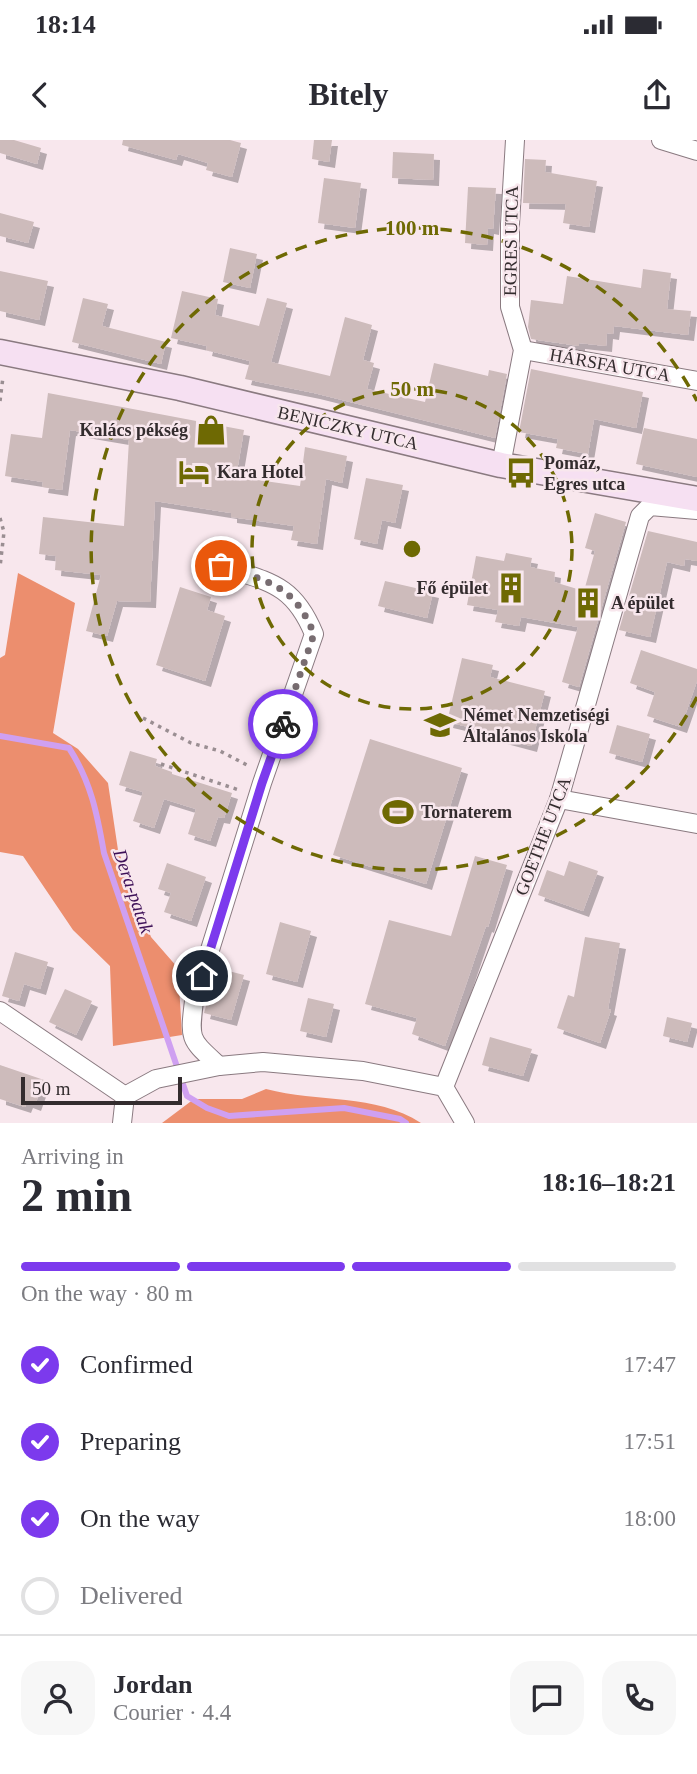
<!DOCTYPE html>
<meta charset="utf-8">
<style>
body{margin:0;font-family:"Times New Roman",serif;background:#f7f7f7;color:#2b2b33;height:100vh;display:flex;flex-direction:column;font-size:26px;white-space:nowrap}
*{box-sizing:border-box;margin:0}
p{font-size:23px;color:#7c7c81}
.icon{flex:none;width:38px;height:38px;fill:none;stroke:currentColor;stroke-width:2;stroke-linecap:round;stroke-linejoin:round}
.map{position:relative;height:983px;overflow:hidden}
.details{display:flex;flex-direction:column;background:#fff;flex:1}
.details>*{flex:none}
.scale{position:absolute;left:21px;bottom:18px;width:161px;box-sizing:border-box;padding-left:7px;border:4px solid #332c2e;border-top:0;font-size:19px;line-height:24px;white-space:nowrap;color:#332c2e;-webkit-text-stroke:5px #f8e7ed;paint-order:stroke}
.pin{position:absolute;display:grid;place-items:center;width:60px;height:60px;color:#fff;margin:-30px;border:4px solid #fff;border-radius:50%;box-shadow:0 2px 7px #0007}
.courier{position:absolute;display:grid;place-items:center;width:70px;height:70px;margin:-35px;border:5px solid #7c3aed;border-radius:50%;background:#fff;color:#222;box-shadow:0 2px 9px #0007}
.overview em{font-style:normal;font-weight:600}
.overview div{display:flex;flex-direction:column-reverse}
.overview{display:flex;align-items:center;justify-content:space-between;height:119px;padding:0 21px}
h1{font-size:46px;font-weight:600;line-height:52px}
.bar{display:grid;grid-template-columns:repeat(4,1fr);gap:10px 7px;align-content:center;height:84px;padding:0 21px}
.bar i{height:9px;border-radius:5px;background:#e1e1e2}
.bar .active{background:#7c3aed}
.bar p{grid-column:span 4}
.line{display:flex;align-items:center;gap:18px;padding:0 21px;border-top:2px solid #e1e1e2}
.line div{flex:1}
.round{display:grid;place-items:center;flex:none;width:74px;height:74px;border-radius:21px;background:#f7f7f7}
ol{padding:0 21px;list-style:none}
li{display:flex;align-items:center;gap:21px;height:77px}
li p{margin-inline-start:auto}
li .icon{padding:7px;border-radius:50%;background:#7c3aed;color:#fff;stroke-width:4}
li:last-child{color:#7c7c81}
li i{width:38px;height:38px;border:4px solid #e1e1e2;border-radius:50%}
.status{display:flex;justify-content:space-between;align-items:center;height:49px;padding:0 35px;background:#fff;direction:ltr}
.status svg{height:19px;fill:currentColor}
header{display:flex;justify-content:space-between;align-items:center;height:91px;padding:0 21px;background:#fff;font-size:32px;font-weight:600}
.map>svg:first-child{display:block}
.forest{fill:#ec8e6e}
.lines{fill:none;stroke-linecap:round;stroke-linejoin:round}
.stream{stroke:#cfa0f1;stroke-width:6}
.building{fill:#cdbbbb;filter:url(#shadow)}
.minor-casing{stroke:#8a7a80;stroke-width:20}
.secondary-casing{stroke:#8a7a80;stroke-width:27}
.path{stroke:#9a8e92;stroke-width:3.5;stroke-dasharray:3.5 5;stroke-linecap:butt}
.minor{stroke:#fff;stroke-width:18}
.secondary{stroke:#f6e0f2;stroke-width:24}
.done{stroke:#786d71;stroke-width:7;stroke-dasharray:0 12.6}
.route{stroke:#7c3aed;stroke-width:9}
.ring{fill:none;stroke:#6e6903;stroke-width:3.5;stroke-dasharray:12 9}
.labels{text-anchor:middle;stroke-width:5;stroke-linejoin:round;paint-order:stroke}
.street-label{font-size:18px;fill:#332c2e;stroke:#f8e7ed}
.poi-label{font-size:18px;font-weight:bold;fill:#332c2e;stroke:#f8e7ed;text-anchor:start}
.water-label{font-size:19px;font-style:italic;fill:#3d1057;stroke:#f8e7ed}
.centre{fill:#6e6903;stroke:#f8e7ed;stroke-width:3.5}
.ring-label{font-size:21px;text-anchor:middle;font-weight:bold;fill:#6e6903;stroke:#f8e7ed;stroke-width:5;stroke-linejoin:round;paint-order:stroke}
</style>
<div class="status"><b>18:14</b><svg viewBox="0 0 49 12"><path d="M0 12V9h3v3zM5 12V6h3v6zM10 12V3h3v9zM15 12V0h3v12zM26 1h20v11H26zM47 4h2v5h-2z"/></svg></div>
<header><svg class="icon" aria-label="back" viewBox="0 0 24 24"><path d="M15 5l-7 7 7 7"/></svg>Bitely<svg class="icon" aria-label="share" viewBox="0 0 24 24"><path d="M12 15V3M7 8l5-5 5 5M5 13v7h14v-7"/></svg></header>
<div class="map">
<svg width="697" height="983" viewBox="0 0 697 983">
<defs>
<filter id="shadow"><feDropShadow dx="6" dy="6" stdDeviation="0" flood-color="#0004"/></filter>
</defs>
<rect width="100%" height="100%" fill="#f8e7ed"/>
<g class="forest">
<path d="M18,433L75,463L53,593L78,609L108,643L118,710L151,797L178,828L182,895L113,906L110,826L73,790L23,716L0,712V518L5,515Z"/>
<path d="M266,949C318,963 375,953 421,983H162L194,959H242Z"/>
</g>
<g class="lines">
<path class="stream" d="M0,596L69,608C91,642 97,673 104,713L187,956L207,968L229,976L344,968L400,979L406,983"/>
</g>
<g class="building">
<path d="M0,0H14L41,8L37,24L0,13Z"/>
<path d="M123,0H230L241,3L232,37L206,30L208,23L178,14L176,20L122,5Z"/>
<path d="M314,0H332L329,22L312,19Z"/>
<path d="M393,12L434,14L433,40L392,38Z"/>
<path d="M525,19L546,20L545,32L597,41L589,87L563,83L566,64L523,63Z"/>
<path d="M324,38L361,43L355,88L318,83Z"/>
<path d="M468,47L496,48L493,89L488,88L487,105L465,103Z"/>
<path d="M0,73L34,82L28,103L0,96Z"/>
<path d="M230,108L257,114L250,148L223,142Z"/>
<path d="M643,129L671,133L667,169L691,171L688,195L614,186L613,194L607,193L606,206L579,203V206L531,199L528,187L531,160L563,164L567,136L641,148Z"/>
<path d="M0,131L48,141L39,180L0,171Z"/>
<path d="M182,151L218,159L215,175L259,186L267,158L287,163L271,222L330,236L345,177L372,185L363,220L374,223L367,249L425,262L434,223L488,236L489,230L507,234L495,298L314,253L245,239L250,221L206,210L207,206L171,198Z"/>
<path d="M83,158L108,164L102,186L166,202L161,224L72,202Z"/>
<path d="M531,229L643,252L636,288L594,279L588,314L556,308L558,299L519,292Z"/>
<path d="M48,253L244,290L236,337L300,346L305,307L347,316L342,343L326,339L317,404L291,400L294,386L231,377V373L155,361L150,462L117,461L107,496L86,491L101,435L55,430L56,416L39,414L43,377L124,386L129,300L70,290L62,350L42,347L43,342L5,336L11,294L42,298Z"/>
<path d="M644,288L697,299V337L636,324Z"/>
<path d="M366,338L403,345L395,383L382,380L377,404L354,399Z"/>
<path d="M595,373L626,382L579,547L562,542L578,487L521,477L519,486L495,482L498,470L467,465L476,416L504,421L506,413L532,418L530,427L555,432L554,442L584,451L595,411L585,408Z"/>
<path d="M648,391L697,402V421L685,419L684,426L667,422L650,497L619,490Z"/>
<path d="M385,441L433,452L427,478L378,466Z"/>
<path d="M180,447L211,457L207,470L225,476L205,541L156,525Z"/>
<path d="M641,510L697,529V541L681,587L647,576L655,552L630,543Z"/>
<path d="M462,518L493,525L490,537L545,551L531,606L494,596V593L447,582Z"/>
<path d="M617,585L650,594L642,622L609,613Z"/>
<path d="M370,599L462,628L426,744L333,715Z"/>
<path d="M130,611L157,619L155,626L172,632V634L232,653L224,678L218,677L210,701L188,694L196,669L164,659L154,688L133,681L143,652L119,645Z"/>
<path d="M475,716L507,725L488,787L486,786L445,906L412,894L417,878L365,864L389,780L451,796Z"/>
<path d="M569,721L598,731L583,771L538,755L547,730L564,736Z"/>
<path d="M167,723L206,737L191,781L164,772L171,753L158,749Z"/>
<path d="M280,782L311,791L297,842L266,834Z"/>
<path d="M585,797L620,803L608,869L611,870L600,903L557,888L568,855L574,857Z"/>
<path d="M15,812L48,822L40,849L24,844L19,861L2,856Z"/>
<path d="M217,828L244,835L231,880L204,873Z"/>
<path d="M65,849L92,861L76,895L49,882Z"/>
<path d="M308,858L334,864L326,897L300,891Z"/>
<path d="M667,877L692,883L687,902L663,896Z"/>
<path d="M490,897L532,909L523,936L482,925Z"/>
<path d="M0,925L44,940L35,965L27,962L25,967L0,959Z"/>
</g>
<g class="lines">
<g class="minor-casing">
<g id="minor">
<path d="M661,0L697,11"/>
<path d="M523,210L697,241"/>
<path d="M501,325L523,210L510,167V84L515,0"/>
<path d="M559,659L697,684"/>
<path d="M0,871L125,956L122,983"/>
<path d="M219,926C190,899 189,901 194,861L262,643L314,494C293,443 268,442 221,426"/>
<path d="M444,947L559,659L640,376L650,366L697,370"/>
<path d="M125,956L156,939L219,926L263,922L363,931L444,947L465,983"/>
</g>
</g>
<g class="secondary-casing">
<path id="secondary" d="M0,212L180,248L501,325L697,359"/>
</g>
<g class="path">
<path d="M0,261L3,237"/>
<path d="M0,378L4,392L0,427"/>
<path d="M143,578L191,603L220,611L247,625"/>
<path d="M161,624L239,650"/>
</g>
<use href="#minor" class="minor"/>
<use href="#secondary" class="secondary"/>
</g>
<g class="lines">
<path class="done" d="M221,426C268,442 293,443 314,494L283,584"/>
<path class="route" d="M202,836L262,643L283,584"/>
</g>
<g class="ring">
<circle cx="412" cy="409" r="160"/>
<path d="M697 557A321 321 0 1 1 697 261"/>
</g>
<defs>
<g id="shop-bare" transform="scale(2.415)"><path d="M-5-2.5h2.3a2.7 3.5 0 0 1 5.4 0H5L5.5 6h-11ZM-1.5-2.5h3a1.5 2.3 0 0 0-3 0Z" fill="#6e6903" stroke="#f8e7ed" stroke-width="2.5" paint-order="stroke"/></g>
<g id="hotel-bare" transform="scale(2.415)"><path d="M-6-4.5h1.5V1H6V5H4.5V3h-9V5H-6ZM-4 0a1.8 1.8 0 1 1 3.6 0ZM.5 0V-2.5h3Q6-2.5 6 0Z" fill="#6e6903" stroke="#f8e7ed" stroke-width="2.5" paint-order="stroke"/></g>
<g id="bus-bare" transform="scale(2.415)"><path d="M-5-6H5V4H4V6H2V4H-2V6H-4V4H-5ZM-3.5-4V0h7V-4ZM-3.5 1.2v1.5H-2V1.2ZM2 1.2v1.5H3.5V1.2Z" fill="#6e6903" stroke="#f8e7ed" stroke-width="2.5" paint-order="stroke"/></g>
<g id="building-bare" transform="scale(2.415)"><path d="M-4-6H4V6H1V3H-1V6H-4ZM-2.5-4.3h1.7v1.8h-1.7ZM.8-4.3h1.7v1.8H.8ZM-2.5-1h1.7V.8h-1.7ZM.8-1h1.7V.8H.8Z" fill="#6e6903" stroke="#f8e7ed" stroke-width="2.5" paint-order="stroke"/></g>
<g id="school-bare" transform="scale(2.415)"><path d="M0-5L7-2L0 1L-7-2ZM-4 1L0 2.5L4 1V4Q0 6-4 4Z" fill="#6e6903" stroke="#f8e7ed" stroke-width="2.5" paint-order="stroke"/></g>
<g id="stadium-bare" transform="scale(2.415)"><path d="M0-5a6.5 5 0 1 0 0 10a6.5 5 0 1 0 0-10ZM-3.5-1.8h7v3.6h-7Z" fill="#6e6903" stroke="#f8e7ed" stroke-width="2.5" paint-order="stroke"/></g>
</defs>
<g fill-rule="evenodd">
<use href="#shop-bare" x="211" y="290"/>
<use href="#hotel-bare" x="194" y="332"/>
<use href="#bus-bare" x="521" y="333"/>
<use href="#building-bare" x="511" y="448"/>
<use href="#building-bare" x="588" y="463"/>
<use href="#school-bare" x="440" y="585"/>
<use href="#stadium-bare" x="398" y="672"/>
</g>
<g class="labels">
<g class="street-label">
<text transform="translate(511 101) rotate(-89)" y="6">EGRES UTCA</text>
<text transform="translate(610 225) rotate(10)" y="6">HÁRSFA UTCA</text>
<text transform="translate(348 288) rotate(13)" y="6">BENICZKY UTCA</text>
<text transform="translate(543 696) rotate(-69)" y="6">GOETHE UTCA</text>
</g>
<g class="poi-label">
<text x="188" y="296" text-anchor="end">Kalács pékség</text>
<text x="544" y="329">Pomáz,<tspan x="544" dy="21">Egres utca</tspan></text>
<text x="217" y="338">Kara Hotel</text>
<text x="488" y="454" text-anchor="end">Fő épület</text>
<text x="611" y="469">A épület</text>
<text x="463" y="581">Német Nemzetiségi<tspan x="463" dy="21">Általános Iskola</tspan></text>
<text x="421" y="678">Tornaterem</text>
</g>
<g class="water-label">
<text transform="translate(134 751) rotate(71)" y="7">Dera-patak</text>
</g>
</g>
<circle cx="412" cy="409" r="10" class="centre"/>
<g class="ring-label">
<text x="412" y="95">100 m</text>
<text x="412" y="256">50 m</text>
</g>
</svg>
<div class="scale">50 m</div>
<div class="pin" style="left:221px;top:426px;background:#ea580c"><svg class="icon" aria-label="bag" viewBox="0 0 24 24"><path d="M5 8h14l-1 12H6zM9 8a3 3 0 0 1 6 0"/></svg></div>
<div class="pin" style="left:202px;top:836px;background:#1f2937"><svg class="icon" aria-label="home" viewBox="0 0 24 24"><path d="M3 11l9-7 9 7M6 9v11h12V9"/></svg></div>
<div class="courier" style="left:283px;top:584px"><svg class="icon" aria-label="bike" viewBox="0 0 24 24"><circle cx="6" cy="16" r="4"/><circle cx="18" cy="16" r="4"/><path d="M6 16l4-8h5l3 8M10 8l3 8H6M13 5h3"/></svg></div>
</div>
<section class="details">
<div class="overview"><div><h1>2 min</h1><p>Arriving in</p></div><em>18:16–18:21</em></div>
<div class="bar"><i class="active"></i><i class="active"></i><i class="active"></i><i></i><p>On the way · 80 m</p></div>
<ol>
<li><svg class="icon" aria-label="check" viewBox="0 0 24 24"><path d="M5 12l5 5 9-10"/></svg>Confirmed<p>17:47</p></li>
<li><svg class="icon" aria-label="check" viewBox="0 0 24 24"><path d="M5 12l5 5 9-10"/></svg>Preparing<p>17:51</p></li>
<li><svg class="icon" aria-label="check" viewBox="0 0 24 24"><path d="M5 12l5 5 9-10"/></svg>On the way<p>18:00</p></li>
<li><i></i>Delivered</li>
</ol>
<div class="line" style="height:126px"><a class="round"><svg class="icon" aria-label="person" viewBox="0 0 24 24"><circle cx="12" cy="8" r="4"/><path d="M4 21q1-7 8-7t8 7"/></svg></a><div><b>Jordan</b><p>Courier · 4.4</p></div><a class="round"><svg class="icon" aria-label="chat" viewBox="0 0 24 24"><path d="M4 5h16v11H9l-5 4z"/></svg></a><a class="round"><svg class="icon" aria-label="phone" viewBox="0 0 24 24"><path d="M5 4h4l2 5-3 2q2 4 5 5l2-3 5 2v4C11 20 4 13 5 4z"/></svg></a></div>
</section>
